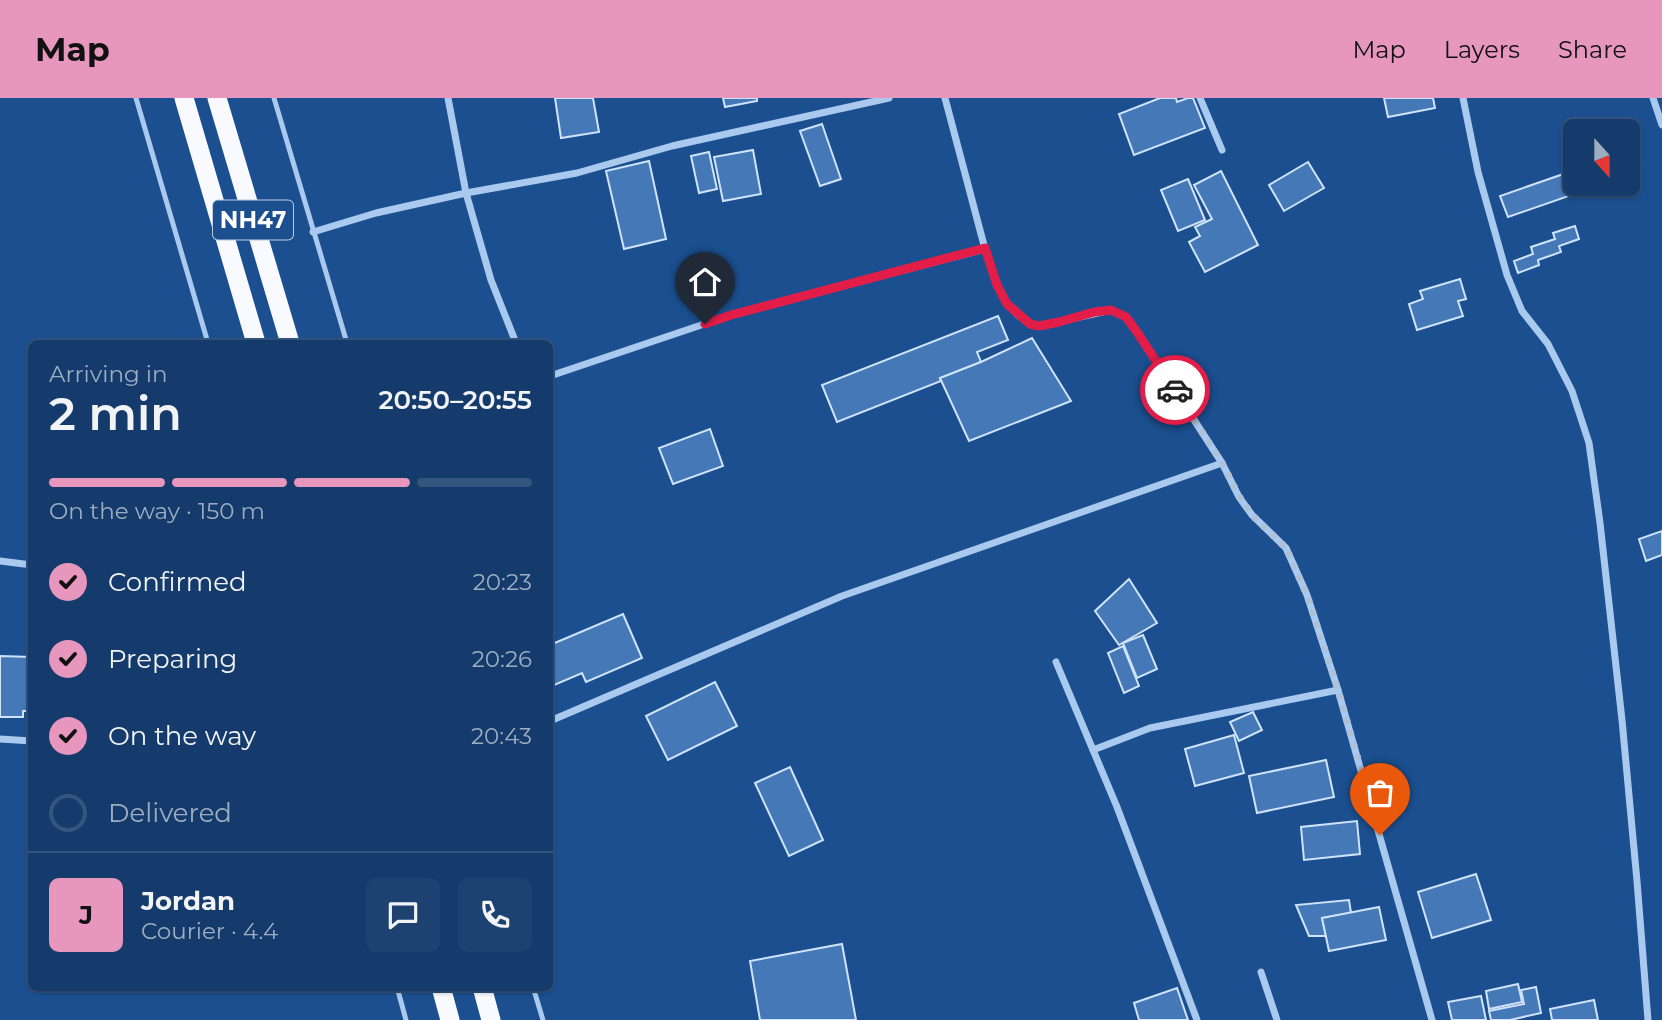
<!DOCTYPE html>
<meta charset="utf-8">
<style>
body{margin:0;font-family:Montserrat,sans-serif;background:#1d4271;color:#f1f3f6;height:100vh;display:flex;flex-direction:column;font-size:26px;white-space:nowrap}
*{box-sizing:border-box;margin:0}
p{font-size:23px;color:#9dadc1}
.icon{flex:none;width:38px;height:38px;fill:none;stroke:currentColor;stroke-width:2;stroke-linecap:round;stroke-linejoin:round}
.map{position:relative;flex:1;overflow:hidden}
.details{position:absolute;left:28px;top:242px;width:525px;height:651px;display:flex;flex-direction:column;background:#143b6b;border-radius:10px;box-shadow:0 2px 5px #0004,0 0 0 2px #33557e}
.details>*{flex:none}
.needle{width:46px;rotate:159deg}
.tools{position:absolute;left:1563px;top:21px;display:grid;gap:14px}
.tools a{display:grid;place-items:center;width:77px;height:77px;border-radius:10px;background:#143b6b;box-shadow:0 2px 5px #0004,0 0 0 2px #33557e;font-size:35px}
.pin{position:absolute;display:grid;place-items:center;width:60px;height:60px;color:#fff;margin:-72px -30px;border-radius:50% 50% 50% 0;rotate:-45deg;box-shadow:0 0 7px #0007}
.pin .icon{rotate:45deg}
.courier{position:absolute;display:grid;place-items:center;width:70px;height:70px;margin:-35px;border:5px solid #e11d48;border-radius:50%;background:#fff;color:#222;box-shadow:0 2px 9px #0007}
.head em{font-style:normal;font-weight:600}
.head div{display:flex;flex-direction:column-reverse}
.head{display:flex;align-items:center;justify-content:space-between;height:119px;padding:0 21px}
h1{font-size:46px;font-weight:600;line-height:52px}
.bar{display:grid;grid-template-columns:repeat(4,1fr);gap:10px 7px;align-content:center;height:84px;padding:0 21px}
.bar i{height:9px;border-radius:5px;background:#33557e}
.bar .selected{background:#e797bd}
.bar p{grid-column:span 4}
.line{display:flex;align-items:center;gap:18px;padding:0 21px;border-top:2px solid #33557e}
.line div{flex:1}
.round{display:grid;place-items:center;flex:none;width:74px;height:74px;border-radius:10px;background:#1d4271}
ol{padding:0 21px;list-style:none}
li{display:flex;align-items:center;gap:21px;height:77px}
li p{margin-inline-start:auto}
li .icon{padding:7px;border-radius:50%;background:#e797bd;color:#111;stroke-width:4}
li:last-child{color:#9dadc1}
li i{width:38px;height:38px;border:4px solid #33557e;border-radius:50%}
header{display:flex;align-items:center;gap:42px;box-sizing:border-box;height:98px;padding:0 35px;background:#e797bd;color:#111}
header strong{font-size:33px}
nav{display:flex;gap:38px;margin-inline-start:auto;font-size:24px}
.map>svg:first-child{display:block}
.building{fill:#4478b7;stroke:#cfe3fa;stroke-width:2}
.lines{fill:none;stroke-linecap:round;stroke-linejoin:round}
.service{stroke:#a9c9ee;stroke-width:5}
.minor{stroke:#a9c9ee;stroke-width:7}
.trunk{stroke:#f8faff;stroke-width:19}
.done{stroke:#afc1d8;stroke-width:7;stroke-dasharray:0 12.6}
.route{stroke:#e11d48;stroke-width:9}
.labels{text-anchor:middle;stroke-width:5;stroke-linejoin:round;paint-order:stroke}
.shield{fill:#1b4f8f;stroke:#bbcadd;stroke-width:2}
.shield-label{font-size:23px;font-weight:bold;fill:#fff}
</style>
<header>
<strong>Map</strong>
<nav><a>Map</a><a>Layers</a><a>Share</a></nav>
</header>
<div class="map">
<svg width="1662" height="922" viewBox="0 0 1662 922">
<rect width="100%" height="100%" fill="#1b4f8f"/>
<g class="building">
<path d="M555,0H593L599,34L561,40Z"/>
<path d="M723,0H757V3L725,9Z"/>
<path d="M1160,0H1176L1177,4L1188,0H1193L1205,30L1134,57L1119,16Z"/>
<path d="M1384,0H1433L1435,10L1388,19Z"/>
<path d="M1629,25L1641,65L1628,69V33H1602Z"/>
<path d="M822,26L841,81L820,88L800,33Z"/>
<path d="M753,52L761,96L723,103L714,59Z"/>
<path d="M709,54L717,91L699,95L691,58Z"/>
<path d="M649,63L666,141L624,151L606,73Z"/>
<path d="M1308,64L1324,90L1284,113L1269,87Z"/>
<path d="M1575,72V86H1584L1586,92L1508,119L1500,98Z"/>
<path d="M1221,73L1258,147L1205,174L1189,144L1200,138L1195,129L1212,121L1194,87Z"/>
<path d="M1188,81L1205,122L1178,133L1161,92Z"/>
<path d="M1575,128L1579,141L1559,148L1561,154L1538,162L1539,167L1518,175L1514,163L1533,156L1531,149L1555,141L1553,135Z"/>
<path d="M1460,181L1466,201L1458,203L1463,218L1417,232L1409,206L1423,201L1420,193Z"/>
<path d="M998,218L1008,242L977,254L981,264L940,280L941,283L837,324L822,287Z"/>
<path d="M1032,240L1071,303L969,343L940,280L981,264Z"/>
<path d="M710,331L723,368L673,386L659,350Z"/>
<path d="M1662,433V457L1646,463L1639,441Z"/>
<path d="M1129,481L1157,525L1119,547L1095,513Z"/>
<path d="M623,516L642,560L586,584L582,575L552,588L550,582V547Z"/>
<path d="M1143,537L1157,571L1137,580L1123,545Z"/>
<path d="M1123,548L1139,588L1124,595L1108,555Z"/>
<path d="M0,558L32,559V613H23V619H0Z"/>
<path d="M715,584L737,628L668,662L646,618Z"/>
<path d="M1253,614L1262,632L1239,643L1230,624Z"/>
<path d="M1234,637L1244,675L1195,688L1185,651Z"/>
<path d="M1326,662L1334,699L1257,715L1249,678Z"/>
<path d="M790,669L823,742L789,758L755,685Z"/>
<path d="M1357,723L1360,756L1304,762L1301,729Z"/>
<path d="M1476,776L1491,822L1432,840L1418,794Z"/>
<path d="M1349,802L1351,815L1322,820L1326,838H1309L1296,807Z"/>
<path d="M1379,809L1386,842L1329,853L1322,820Z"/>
<path d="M842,846L856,922H760L750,863Z"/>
<path d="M1518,886L1522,904L1489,911L1486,893Z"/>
<path d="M1536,889L1541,915L1510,922H1491L1489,913L1524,906L1521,892Z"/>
<path d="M1177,890L1188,922H1139L1134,905Z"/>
<path d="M1481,898L1486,922H1452L1448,904Z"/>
<path d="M1594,902L1598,922H1552L1550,911Z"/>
</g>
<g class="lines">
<g class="service">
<path d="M136,0L208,245"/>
<path d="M274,0L347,245"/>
<path d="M397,889L406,922"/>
<path d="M533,889L543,922"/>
</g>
<g class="minor">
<path d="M448,0L466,95L491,182L516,245"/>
<path d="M945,0L985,151L997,188L1007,206L1017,216L1029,226L1039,228L1111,212L1126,219L1137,234L1222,365L1239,399L1252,417L1286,450L1307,497L1338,592L1432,922"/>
<path d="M1200,0L1222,52"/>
<path d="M1463,0L1478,74L1507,177L1522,213L1548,246L1572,293L1589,345L1600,425L1622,622L1637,783L1648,922"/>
<path d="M1653,0L1662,27"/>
<path d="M313,134L376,115L466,95L577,75L672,48L889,0"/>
<path d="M550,278L731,217L985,151"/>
<path d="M0,463L32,467"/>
<path d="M1056,564L1117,709L1197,922"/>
<path d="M550,623L842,498L1222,365"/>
<path d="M0,641L32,643"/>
<path d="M1093,652L1150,630L1338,592"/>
<path d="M1261,874L1277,922"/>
</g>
<g class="trunk">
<path d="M184,0L256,245"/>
<path d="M217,0L290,245"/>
<path d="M441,889L450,922"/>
<path d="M482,889L491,922"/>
</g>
</g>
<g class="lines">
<path class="done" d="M1175,292L1222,365L1239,398L1252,417L1286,450L1307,497L1338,592L1380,737"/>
<path class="route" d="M705,226L731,217L985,150L997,187L1007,206L1030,226L1039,228L1059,224L1094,214L1111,212L1126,219L1137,234L1175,292"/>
</g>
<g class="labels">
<rect class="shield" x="213" y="102.5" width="80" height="39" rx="5"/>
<g class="shield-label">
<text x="253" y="130">NH47</text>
</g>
</g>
</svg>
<div class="tools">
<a><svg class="needle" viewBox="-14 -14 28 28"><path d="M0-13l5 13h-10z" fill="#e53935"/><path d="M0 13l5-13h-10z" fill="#9dadc1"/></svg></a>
</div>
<div class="pin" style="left:1380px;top:737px;background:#ea580c"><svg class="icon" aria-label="bag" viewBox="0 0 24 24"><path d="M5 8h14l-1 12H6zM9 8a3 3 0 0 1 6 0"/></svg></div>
<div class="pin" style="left:705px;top:226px;background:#1f2937"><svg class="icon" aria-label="home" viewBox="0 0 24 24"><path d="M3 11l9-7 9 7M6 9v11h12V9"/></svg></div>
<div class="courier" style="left:1175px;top:292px"><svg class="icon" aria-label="car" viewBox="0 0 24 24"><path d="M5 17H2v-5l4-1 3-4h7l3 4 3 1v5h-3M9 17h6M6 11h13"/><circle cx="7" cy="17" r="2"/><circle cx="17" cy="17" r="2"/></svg></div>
<section class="details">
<div class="head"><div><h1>2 min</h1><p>Arriving in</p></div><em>20:50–20:55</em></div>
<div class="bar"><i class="selected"></i><i class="selected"></i><i class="selected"></i><i></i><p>On the way · 150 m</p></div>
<ol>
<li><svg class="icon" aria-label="check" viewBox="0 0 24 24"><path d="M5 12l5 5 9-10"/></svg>Confirmed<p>20:23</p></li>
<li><svg class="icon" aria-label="check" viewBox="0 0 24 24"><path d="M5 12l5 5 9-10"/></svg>Preparing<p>20:26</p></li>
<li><svg class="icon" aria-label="check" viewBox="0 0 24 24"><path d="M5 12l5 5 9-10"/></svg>On the way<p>20:43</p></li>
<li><i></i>Delivered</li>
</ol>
<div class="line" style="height:126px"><b class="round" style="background:#e797bd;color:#111">J</b><div><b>Jordan</b><p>Courier · 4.4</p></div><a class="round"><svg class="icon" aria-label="chat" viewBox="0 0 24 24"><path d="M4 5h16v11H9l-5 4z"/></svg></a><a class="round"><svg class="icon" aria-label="phone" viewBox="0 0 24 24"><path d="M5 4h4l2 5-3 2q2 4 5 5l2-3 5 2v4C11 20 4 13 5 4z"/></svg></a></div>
</section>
</div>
